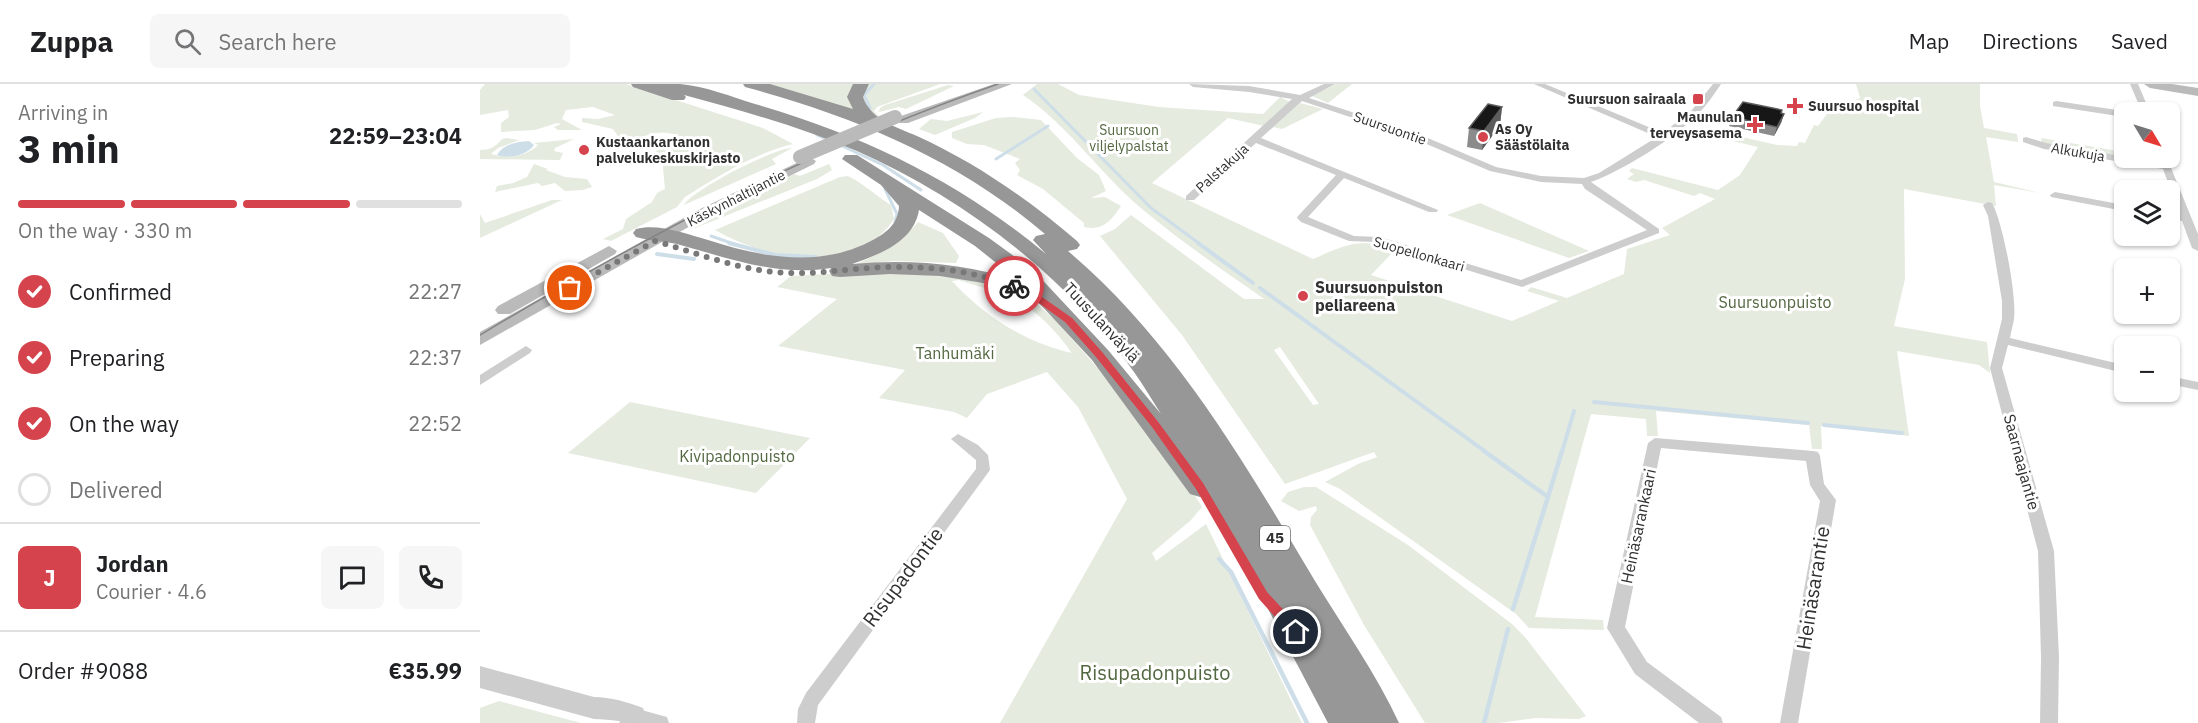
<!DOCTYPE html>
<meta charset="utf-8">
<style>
body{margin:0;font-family:"IBM Plex Sans",sans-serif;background:#f6f6f6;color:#202124;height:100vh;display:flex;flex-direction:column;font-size:22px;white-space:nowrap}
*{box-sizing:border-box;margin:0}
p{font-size:20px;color:#757577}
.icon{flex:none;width:33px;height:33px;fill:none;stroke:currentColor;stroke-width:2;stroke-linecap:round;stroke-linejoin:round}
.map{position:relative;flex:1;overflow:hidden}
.panel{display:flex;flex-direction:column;background:#fff;width:480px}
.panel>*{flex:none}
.needle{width:39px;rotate:128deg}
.controls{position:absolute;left:1634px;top:18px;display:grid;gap:12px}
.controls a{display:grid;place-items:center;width:66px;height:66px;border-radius:9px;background:#fff;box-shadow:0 2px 4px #0004;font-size:30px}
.pin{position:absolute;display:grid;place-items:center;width:51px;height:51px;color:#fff;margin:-26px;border:3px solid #fff;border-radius:50%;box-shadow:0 2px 6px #0007}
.courier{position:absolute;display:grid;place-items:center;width:60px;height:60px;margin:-30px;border:4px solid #d5434c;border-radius:50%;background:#fff;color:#222;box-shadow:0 2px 8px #0007}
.overview em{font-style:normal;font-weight:700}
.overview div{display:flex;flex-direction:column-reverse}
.overview{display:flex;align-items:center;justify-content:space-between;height:102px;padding:0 18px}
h1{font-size:39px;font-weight:700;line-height:45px}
.bar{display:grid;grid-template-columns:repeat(4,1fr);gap:9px 6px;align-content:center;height:72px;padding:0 18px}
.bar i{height:8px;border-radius:4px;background:#e0e0e0}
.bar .selected{background:#d5434c}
.bar p{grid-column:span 4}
.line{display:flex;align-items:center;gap:15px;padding:0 18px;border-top:2px solid #e0e0e0}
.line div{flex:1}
.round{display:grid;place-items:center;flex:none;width:63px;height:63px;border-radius:9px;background:#f6f6f6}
ol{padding:0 18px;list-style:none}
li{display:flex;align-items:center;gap:18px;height:66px}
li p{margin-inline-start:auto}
li .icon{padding:6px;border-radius:50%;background:#d5434c;color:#fff;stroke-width:4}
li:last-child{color:#757577}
li i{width:33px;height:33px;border:3px solid #e0e0e0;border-radius:50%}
header{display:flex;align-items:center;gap:36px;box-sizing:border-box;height:84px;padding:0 30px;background:#fff;border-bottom:2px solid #e0e0e0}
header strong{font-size:28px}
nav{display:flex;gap:33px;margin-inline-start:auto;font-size:21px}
.search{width:420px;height:54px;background:#f6f6f6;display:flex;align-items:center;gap:15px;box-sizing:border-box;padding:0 21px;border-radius:9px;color:#757577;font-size:22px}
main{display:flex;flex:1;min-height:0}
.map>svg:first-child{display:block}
.green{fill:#e5ebdf;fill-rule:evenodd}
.water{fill:#cddee9}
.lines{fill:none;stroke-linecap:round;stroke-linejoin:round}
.stream-far2{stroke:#cddee9;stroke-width:3}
.stream-far1{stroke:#cddee9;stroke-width:4}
.stream{stroke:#cddee9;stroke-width:4.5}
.minor{fill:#cdcdcd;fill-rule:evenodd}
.tertiary{fill:#cdcdcd;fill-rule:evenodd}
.secondary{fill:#bababa;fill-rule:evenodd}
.motorway{fill:#979797;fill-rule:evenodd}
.tram{stroke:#858585;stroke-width:1.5}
.secondary-bridge{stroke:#bababa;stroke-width:14}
.wall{fill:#8b8b8b}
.shaded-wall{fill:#5d5d5d}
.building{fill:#171717;stroke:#5d5d5d;stroke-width:1.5}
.route{fill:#d5434c}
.done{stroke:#787878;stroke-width:6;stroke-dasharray:0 10.8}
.poi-dot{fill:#d5434c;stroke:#fff;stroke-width:2}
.labels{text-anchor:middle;stroke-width:6;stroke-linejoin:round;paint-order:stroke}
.far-poi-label{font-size:14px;font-weight:bold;fill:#303030;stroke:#fff;text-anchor:start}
.far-street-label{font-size:14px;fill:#303030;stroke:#fff}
.far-park-label{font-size:14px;fill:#536841;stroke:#fff}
.shield{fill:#fff;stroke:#6e6e6e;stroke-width:1.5}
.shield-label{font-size:15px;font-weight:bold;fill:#303030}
.poi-label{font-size:16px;font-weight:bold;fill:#303030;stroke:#fff;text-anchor:start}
.park-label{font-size:16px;fill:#536841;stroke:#fff}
.street-label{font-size:16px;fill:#303030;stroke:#fff}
.near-street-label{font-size:20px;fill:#303030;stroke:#fff}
.near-park-label{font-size:20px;fill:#536841;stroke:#fff}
</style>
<header>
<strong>Zuppa</strong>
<div class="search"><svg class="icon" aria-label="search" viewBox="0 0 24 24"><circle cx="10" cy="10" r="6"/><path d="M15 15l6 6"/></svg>Search here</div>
<nav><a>Map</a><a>Directions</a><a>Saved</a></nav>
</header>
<main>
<section class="panel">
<div class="overview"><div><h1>3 min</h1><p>Arriving in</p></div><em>22:59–23:04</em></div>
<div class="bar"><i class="selected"></i><i class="selected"></i><i class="selected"></i><i></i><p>On the way · 330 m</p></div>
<ol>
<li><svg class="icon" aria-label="check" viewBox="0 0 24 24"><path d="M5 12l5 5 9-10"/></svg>Confirmed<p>22:27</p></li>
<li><svg class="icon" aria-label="check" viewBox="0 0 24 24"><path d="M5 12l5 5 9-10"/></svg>Preparing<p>22:37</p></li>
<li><svg class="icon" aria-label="check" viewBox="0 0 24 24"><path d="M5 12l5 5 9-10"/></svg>On the way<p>22:52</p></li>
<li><i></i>Delivered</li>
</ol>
<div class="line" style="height:108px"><b class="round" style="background:#d5434c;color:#fff">J</b><div><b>Jordan</b><p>Courier · 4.6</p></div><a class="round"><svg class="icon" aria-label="chat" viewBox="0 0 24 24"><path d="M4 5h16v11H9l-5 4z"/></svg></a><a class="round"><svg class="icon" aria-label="phone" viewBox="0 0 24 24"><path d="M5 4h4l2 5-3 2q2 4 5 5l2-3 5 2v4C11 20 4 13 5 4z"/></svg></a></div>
<div class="line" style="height:78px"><div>Order #9088</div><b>€35.99</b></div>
</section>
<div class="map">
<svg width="1718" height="639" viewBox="0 0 1718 639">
<rect width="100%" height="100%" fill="#fff"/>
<g class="green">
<path d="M5,0H146L283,44L313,60C275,69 238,92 205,113L197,123L131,157L123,155L143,145L146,135L172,118L177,109L185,105L182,74L175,75V68L196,57L198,53C183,43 168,52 153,55V60L144,61L133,45L102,38V34L118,35L135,31L113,23L86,26L82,35L102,46H78L74,43L81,40L77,39L55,46L21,48V39L29,33L28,26L0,31V6Z"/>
<path d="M277,0H379L381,30Z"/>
<path d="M386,0H460L397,23L394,27L401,35L385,26L381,6Z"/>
<path d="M557,0H578L599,11L679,23L783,30L800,13L810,18L784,42L748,34L672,99L833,175C868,160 878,154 916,165L891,191L1032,237L1079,217L1047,207L1051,203L1087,214L1144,190L1147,165L1190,151L1182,144L1235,115L1220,109L1214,112L1164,96L1156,98L1147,95L1154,90L1149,87L1152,84L1238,106L1260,91L1278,63L1240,54L1244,49L1297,61L1317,62L1319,58L1325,59L1334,41L1338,42L1347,30L1380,14L1376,0H1500V22L1504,44L1537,50L1538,58L1506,53L1514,98L1560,109L1514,101L1516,122L1424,105L1425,195L1414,242L1507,258L1510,289L1499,281L1417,267L1429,352L1341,342L1342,365H1332L1329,341L1176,327L1178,352H1167L1166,335L1111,330L1055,533L1123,536L1124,546L1049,544L1036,530L860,405L845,398L878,380L897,373L894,368L805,400L702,251L620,152L635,145L651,131L764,215H784C743,186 700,157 662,125C620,90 589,42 543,11ZM800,263L839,320L833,321L794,266Z"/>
<path d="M856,0H872L848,19L832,12Z"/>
<path d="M468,1L474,2L426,25L419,23L399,28L400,24L405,21Z"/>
<path d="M820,19L843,25L802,45L793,43Z"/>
<path d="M503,28L495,34L455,51L439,45L451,35L467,37Z"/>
<path d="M533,33L561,36L597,74L619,91L626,107L611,114L625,113L641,122C631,137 623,147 604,143V139L563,105L537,91L540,86L535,79L540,75L504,61L487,60L472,54V48L516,34Z"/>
<path d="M27,54L39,56L18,64L11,70C27,74 47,73 58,61L54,59L94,55L75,64L74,67L83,69L80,76L0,75V66C9,66 16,63 22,55Z"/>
<path d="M1561,54L1644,68V74H1672L1675,79L1562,59Z"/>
<path d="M312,64L292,75L296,80L204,121C210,107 296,63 312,64Z"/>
<path d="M54,80L68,85L66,86L85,93L107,95L112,103L103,106L85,107L75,99L62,102L58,99L15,108L17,102L33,99L47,93Z"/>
<path d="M349,80L352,86L337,95L213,145C222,129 294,99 314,90L320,92Z"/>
<path d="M368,92C383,99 396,112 411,121L414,135C375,194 288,176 235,146L360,93Z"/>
<path d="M72,116H82L0,154V130L5,139Z"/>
<path d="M1000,119L1109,167L1089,174L967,131Z"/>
<path d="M438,138L463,149L479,172L476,179L414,177L374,181C399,170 421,159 438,138Z"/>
<path d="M381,188L475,190L536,208L557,220L575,236L647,317L693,377L722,423L711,436L672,469L676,477L726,440L822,639H520L647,415L598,323L567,288L507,310L487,334L474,328L399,314L425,286L298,262L357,215L297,203L311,192ZM479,196C496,202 515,206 532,214C556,225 578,249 592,269C544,258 504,232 472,197Z"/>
<path d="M150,318L330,354L276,409L88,369Z"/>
<path d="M824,403H836L928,461L1032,540L1045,553L1106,632L1099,635L1056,634L1019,639H945L884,541L830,441L831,433L837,426L836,422L819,427L801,417L808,408Z"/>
<path d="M19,617L101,639H0V624Z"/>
</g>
<path class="water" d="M49,57L54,61C48,71 29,75 17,71C23,60 36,58 49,57Z"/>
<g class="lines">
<g class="stream-far2">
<path d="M554,5L671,124L720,160"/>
<path d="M390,24L384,11L394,0"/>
<path d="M337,51L348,56"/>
<path d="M358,60L403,81L441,106"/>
<path d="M516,75L568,42"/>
<path d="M405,105L417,130L415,138"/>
<path d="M231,152L254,160"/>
</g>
<g class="stream-far1">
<path d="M249,159L295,171L336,173"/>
<path d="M718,159L773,199"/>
<path d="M177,170L214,175"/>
<path d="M780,204L1006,368"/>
<path d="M1114,318L1328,339"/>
<path d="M1344,341L1422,349"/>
<path d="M1082,368L1094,327"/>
</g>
<g class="stream">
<path d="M1004,367L1068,413L1033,525"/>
<path d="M1068,413L1082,367"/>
<path d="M739,475L751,488L827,639"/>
<path d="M1004,639L1028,545"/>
</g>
<g class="minor">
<path d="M709,0L769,2L820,11L844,0H855L829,14L936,49L1016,83L1061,92L1104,94L1119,89L1177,53L1054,0H1065L1183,49L1212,26L1233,0H1241C1234,10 1227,21 1218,30C1195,54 1142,87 1111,98L1179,145V149L1042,203L896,158L869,157L821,138L817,134L818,132L856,91L776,59L714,116H706V112L812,15L769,8L713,3ZM822,17L930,53L1010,87L1061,98L1102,100L1105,105L1167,146L1041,196L900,153L874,152L828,133L864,94L949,128H957L958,126L781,54Z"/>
<path d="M1650,0H1658L1670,28H1662Z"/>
<path d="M1576,17L1644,27L1647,28H1644V33L1573,22V18Z"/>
<path d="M1546,53L1566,59L1680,79L1681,74H1687L1718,150V167L1712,164L1702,137L1689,135V129L1700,131L1683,85L1564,65L1543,58V54Z"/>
<path d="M1575,108L1644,121V127L1571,113L1570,111Z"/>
<path d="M1508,118L1512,119C1523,138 1537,213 1534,235C1533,241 1531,248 1530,254L1644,281V289L1528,261L1522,284L1574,467L1579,573L1578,639H1560L1561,573L1558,467L1510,284L1522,235V217L1508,132L1503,121Z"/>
<path d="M46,262L52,266L50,269L0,301V291Z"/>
<path d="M1689,292L1718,298V306L1689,300Z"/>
<path d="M478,350L498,361L508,371L510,386L338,621L335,639H317L318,625L326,609L496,385V376L471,355Z"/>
<path d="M1175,354L1333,367L1338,368L1340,372L1344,400L1356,416L1318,639H1300L1340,417L1330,401L1326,377L1181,364L1145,543L1167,578L1241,633L1243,639H1219L1155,590L1130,549L1127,544L1168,359Z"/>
<path d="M154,624L187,633L189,639H139L147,626Z"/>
</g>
<path class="tertiary" d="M0,582L114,613C131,613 147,618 163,624L166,632L163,639C146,639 131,635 114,635L0,604Z"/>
<g class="secondary">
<path d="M514,0H532L428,39H418L417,36L418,33Z"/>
<path d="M1664,0H1692L1718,4V12L1670,4Z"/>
<path d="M329,73L336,77L334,80L228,132L0,261V248L218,126Z"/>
<path d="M129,162L137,167L135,170L30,230H18L15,226L18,222Z"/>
</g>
<path class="motorway" d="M151,0C168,0 183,0 200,0C225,2 252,13 275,20C385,52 478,97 566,170L553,156L556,152L565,150C479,76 374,32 265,3L263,0H290L373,25L367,13L373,0H389L383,13C391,36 416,43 437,52C496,79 548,115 597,157L600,161L597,165L588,167C695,258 764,378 835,497C863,543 897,591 919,639H848L728,411L720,413L710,410L612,276L559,219L548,218L503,199L460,192L410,190L360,193L352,192L349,187L351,184C298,193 248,174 197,160C183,157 169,157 156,153L153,149L156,145C178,139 206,150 228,156C281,173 337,184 389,158C405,150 418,141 419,122L401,101L362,75L365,71H377L509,154L553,186L628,266L681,330C672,316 664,302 654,288C587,193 484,114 377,67C321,43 263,27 204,11L206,13L204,16H192L153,3ZM439,126L495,162L539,197C484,179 429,175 372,180C398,171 434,158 439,126Z"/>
<path class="tram" d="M0,251C169,150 331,65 518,0"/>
<path class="secondary-bridge" d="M320,73L415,33"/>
</g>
<g class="wall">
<path d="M1022,23L1020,41L1002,66L987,63L989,44Z"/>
<path d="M1304,30L1301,39L1294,52L1249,42L1252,33Z"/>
</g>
<g class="shaded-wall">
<path d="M1022,23L1020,41L1002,66L1004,47Z"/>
<path d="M1304,30L1301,39L1294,52L1297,43Z"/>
</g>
<g class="building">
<path d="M1263,18L1302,26L1301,29L1304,30L1297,43L1252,33Z"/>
<path d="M1008,20L1022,23L1004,47L989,44Z"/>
</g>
<path class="route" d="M534,199L562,213L592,234L623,269L679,339L723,399L787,508L820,544L822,548L820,552H812L779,515L716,405L672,343L616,273L585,238L556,217L531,204V200Z"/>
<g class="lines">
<path class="done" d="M90,204L175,157C214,168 253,184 294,188C332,192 370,184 408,183C452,182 493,187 534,202"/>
</g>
<g class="poi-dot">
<rect x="1212" y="9" width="12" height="12" rx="3"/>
<path d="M1312 13h6v6h6v6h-6v6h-6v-6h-6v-6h6z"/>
<path d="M1272 32h6v6h6v6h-6v6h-6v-6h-6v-6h6z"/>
<circle cx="1003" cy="53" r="6"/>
<circle cx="104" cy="66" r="6"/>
<circle cx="823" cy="212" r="6"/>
</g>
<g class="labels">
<g class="far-poi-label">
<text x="1206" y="20" text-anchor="end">Suursuon sairaala</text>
<text x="1328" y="27">Suursuo hospital</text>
<text x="1262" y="38" text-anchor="end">Maunulan<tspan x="1262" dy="16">terveysasema</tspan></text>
<text x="1015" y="50">As Oy<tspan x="1015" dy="16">Säästölaita</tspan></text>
<text x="116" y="63">Kustaankartanon<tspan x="116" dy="16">palvelukeskuskirjasto</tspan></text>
</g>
<g class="far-street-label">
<text transform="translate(910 44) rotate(19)" y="5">Suursuontie</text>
<text transform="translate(1598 68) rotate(10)" y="5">Alkukuja</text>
<text transform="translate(742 84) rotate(-42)" y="5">Palstakuja</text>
<text transform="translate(256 114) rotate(-27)" y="5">Käskynhaltijantie</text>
<text transform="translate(939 170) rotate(16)" y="5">Suopellonkaari</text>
</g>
<g class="far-park-label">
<text x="649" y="51">Suursuon<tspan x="649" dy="16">viljelypalstat</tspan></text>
</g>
<rect class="shield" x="780" y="442" width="30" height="24" rx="4.5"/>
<g class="shield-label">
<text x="795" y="459">45</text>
</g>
<g class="poi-label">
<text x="835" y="209">Suursuonpuiston<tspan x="835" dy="18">peliareena</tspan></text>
</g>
<g class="park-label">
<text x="1295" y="224">Suursuonpuisto</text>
<text x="475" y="275">Tanhumäki</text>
<text x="257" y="378">Kivipadonpuisto</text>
</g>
<g class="street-label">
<text transform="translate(622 238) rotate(47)" y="6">Tuusulanväylä</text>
<text transform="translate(1542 378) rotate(75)" y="6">Saarnaajantie</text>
<text transform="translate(1158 442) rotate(-78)" y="6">Heinäsarankaari</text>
</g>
<g class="near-street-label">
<text transform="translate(423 493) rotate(-53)" y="7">Risupadontie</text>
<text transform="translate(1333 504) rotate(-81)" y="7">Heinäsarantie</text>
</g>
<g class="near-park-label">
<text x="675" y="596">Risupadonpuisto</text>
</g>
</g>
</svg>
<div class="controls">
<a><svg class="needle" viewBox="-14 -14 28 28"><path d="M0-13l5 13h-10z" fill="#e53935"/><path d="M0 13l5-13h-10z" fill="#757577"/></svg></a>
<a><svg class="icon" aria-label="layers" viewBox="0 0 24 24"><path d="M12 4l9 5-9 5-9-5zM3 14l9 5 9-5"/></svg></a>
<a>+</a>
<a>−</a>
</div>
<div class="pin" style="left:90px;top:204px;background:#ea580c"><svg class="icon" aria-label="bag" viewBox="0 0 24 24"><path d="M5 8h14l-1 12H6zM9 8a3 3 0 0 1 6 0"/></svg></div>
<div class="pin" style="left:816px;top:548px;background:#1f2937"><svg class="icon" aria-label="home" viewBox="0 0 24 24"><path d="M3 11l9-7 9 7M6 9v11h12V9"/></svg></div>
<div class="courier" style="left:534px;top:202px"><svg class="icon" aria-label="bike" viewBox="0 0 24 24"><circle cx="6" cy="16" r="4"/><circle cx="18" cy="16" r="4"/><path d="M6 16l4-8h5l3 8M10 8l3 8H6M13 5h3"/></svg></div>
</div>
</main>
